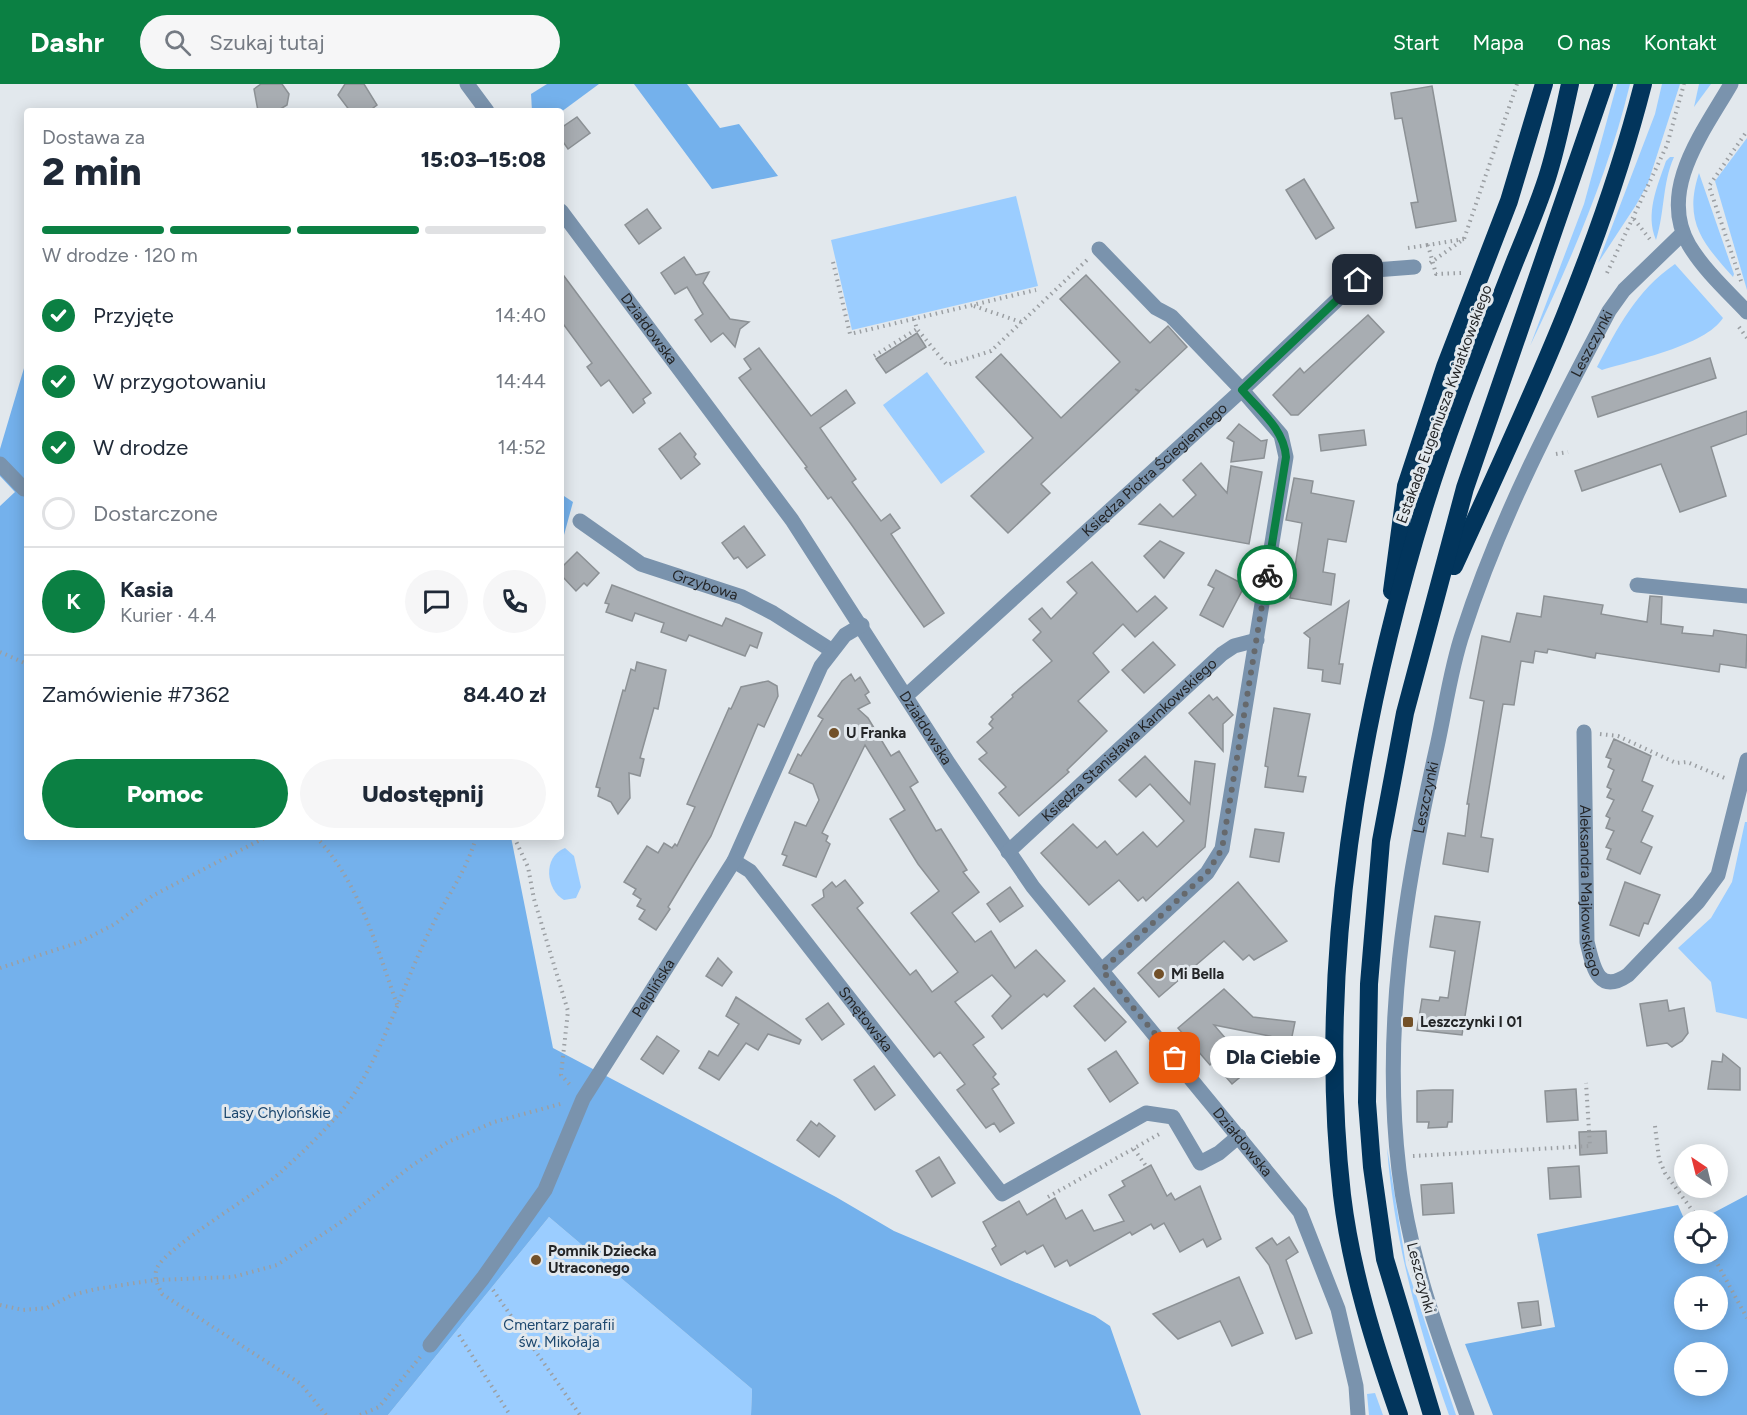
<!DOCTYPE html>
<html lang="pl">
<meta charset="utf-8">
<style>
body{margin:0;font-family:Figtree,sans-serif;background:#f6f6f7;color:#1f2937;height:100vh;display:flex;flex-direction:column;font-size:22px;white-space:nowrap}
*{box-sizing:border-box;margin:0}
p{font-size:20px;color:#747a83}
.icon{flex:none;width:33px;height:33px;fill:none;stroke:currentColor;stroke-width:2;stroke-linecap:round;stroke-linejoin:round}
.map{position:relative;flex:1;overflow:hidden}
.sheet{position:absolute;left:24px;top:24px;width:540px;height:732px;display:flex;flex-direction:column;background:#fff;border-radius:6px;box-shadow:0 3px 15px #0003}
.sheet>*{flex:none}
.needle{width:39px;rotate:325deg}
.fabs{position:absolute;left:1674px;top:1060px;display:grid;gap:12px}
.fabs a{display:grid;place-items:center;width:54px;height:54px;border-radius:50%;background:#fff;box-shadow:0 3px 15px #0003;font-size:30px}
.pin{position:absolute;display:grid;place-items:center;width:51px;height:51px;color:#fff;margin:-26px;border-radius:12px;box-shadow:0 3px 9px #0006}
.courier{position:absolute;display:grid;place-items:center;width:60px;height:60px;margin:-30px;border:4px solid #0b8043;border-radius:50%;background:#fff;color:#222;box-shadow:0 2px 8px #0007}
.bubble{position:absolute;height:42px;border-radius:21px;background:#fff;box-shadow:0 3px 15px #0003;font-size:20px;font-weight:800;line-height:42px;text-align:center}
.headline em{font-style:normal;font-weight:800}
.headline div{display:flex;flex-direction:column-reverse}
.headline{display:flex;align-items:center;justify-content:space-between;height:102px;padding:0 18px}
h1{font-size:39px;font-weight:800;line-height:45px}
.bar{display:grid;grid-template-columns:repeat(4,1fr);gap:9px 6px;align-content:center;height:72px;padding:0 18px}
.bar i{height:8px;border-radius:4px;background:#e0e1e3}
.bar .current{background:#0b8043}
.bar p{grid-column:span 4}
.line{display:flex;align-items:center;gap:15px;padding:0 18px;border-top:2px solid #e0e1e3}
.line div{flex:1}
.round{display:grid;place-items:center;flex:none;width:63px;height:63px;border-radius:32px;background:#f6f6f7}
ol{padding:0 18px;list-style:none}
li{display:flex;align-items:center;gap:18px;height:66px}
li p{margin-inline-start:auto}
li .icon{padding:6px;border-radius:50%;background:#0b8043;color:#fff;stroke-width:4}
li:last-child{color:#747a83}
li i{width:33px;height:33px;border:3px solid #e0e1e3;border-radius:50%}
.primary-button{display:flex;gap:12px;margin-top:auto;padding:12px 18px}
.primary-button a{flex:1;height:69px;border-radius:36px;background:#0b8043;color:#fff;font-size:24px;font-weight:800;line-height:69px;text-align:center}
.primary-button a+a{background:#f6f6f7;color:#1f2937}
header{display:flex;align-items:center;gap:36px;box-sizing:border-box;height:84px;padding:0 30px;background:#0b8043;color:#fff}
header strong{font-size:28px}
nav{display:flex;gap:33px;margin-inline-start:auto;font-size:21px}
.search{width:420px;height:54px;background:#f6f6f7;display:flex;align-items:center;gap:15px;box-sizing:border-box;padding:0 21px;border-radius:33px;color:#747a83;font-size:22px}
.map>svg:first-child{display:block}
.green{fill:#9bcdff}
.forest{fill:#74b1ec;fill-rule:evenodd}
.building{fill:#a8adb2;stroke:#8c9195;stroke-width:1.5}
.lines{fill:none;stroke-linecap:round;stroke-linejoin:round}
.path{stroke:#9b9fa3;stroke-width:4;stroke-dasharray:1.5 4.5;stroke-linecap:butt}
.minor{stroke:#7a93ad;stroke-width:15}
.highway{stroke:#02355c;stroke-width:18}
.done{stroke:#66696c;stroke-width:6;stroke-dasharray:0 10.8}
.route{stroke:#0b8043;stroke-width:8}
.poi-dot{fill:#725028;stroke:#e2e8ed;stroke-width:2}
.labels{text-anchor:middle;stroke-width:6;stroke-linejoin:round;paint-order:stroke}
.street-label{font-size:15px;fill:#232527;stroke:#e2e8ed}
.poi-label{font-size:15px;font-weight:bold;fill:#232527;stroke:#e2e8ed;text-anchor:start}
.park-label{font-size:15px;fill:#1c476e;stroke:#e2e8ed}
</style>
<header>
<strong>Dashr</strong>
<div class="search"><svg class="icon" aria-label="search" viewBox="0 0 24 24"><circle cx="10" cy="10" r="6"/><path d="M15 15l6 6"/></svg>Szukaj tutaj</div>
<nav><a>Start</a><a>Mapa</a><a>O nas</a><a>Kontakt</a></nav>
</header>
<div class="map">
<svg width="1747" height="1331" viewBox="0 0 1747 1331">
<rect width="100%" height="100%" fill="#e2e8ed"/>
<g class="green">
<path d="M1617,0H1630C1608,91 1570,178 1530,262L1584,120Z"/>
<path d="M1662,0H1680L1648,99L1636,121L1598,179L1655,30Z"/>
<path d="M1699,0H1711L1694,23Z"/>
<path d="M1747,54V206L1715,97Z"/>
<path d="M1670,73H1674C1662,100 1665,128 1656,156C1645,130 1657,103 1666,77Z"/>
<path d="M1699,89L1734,190L1733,193C1703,159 1683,138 1699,89Z"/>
<path d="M1016,112L1038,202L852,246L831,156Z"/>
<path d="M1675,180L1723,234C1705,262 1634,276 1602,286L1597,283C1618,243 1636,207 1675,180Z"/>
<path d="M927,288L985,368L941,400L883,321Z"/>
<path d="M1745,738H1747V935L1716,928L1711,898L1678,864L1711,834L1732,798Z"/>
<path d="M565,764L574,772L581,803L576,814L564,816C546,806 542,773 565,764Z"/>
<path d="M1387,1063L1406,1181L1456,1331H1449C1418,1243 1394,1156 1387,1063Z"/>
<path d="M549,1133L752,1305L751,1331H388Z"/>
<path d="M1375,1309L1383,1331H1369L1367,1310Z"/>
</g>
<g class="forest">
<path d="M547,0H599L561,28L532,27L531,10Z"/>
<path d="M634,0H687L720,44L739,40L778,92L712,105Z"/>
<path d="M27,274V753H511L553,964L836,1113L894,1147L1095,1232L1110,1242L1141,1331H751L752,1305L549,1133L388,1331H0V422L15,408L0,392V365Z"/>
<path d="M561,410L573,418L561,462Z"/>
<path d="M1747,1111V1331H1493L1465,1260L1555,1243L1537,1150L1678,1121L1685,1137L1684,1170H1718V1137H1698ZM1684,1203H1718V1236H1684ZM1684,1269H1718V1302H1684Z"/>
</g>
<g class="building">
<path d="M261,0H282L289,10L287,21L277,27H258L254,5Z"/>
<path d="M345,0H364L377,21L369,27H350L338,11Z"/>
<path d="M1432,2L1456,137L1416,144L1411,119L1418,118L1402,34L1395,35L1391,9Z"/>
<path d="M577,33L590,49L568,65L561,55V44Z"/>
<path d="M1304,95L1334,144L1316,155L1286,106Z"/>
<path d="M647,125L661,144L639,160L625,141Z"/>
<path d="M684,173L696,191L709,188L703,199L730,235L749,238L740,245L735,263L723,249L711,258L695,236L703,230L687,203L675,210L661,189Z"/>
<path d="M561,188L651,309L643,315L645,319L633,329L609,296L601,302L587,283L592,279L561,237Z"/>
<path d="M1086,191L1150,259L1168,242L1187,263L1140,307L1135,305L1139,308L1041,400L1050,409L1008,449L971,412L1033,354L976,293L1001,270L1061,334L1120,278L1060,215Z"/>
<path d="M1368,231L1384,248L1298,331H1291L1273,311L1300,284L1304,289Z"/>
<path d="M917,249L926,263L886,289L876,275Z"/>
<path d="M759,264L811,332L846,306L855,319L820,344L856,395L852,398L881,437L890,430L900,444L891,450L944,529L924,543L851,440L831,413L828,415L805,384L807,383L739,294L751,285L744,275Z"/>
<path d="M1710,274L1716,294L1598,333L1592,313Z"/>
<path d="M1747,327V350L1711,363L1726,412L1680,428L1661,380L1582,407L1575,387Z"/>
<path d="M1239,340L1261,357L1267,356L1264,374L1231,378L1234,358L1227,354Z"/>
<path d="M1364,346L1366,361L1321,367L1319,351Z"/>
<path d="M680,349L696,370L694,373L700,380L681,395L659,365Z"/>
<path d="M1201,379L1227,409L1231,382L1262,388L1249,460L1139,440L1160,420L1173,433L1196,411L1183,396Z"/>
<path d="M1294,394L1313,397L1311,409L1354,417L1346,458L1328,455L1323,488L1335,490L1331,521L1290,514L1302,439L1286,436Z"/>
<path d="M744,442L765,471L747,484L738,473L734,475L722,459Z"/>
<path d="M1160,457L1184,469L1164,494L1144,472Z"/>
<path d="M577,468L599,489L587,502L584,499L576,507L561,491V484Z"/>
<path d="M1092,478L1137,528L1155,512L1167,524L1135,553L1123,540L1093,569L1109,588L1078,617L1107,647L1067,686L1069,688L1019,732L999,709L1006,703L979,675L987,669L977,658L993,644L989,640L993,635L991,633L1013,613L1012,611L1052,577L1033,556L1041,548L1029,535L1042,524L1051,535L1077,509L1067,498Z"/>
<path d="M1216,486L1245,501L1223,543L1200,531L1214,504L1208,501Z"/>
<path d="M612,501L722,542L726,534L762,549L757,564L750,561L745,572L689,551L686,557L661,548L664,539L635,529L632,537L606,528L609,520L605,519Z"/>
<path d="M1544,512L1603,521L1601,530L1647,538L1650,512L1662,513L1661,540L1683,543L1682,549L1713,552L1714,546L1747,551L1746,584L1720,580L1719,588L1596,569L1595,574L1548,565L1547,569L1535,567L1533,579L1521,577L1514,621L1503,620L1481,753L1493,755L1488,788L1443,780L1448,749L1465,752L1469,720H1467L1484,617L1470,614L1482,552L1510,558L1517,529L1541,533Z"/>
<path d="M1349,517L1339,580H1343L1340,600L1322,597L1323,586L1308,584L1310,554L1304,549Z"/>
<path d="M1153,558L1175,581L1144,609L1122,586Z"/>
<path d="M637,578L666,586L658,625L654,624L640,674L644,675L640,692L629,689L630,714L618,730L611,718L598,712L600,704L596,703L623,606L625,607L631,585L635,587Z"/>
<path d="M851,590L855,597L860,593L869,608L865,611L870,619L858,625L868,634L891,672L899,667L918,698L910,703L936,747L941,745L967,786L963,788L979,808L952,829L975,858L991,847L1015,884L1036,866L1065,897L1047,913L1044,910L1002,945L992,932L1011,912L992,891L955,918L984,953L973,961L996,990L993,993L999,1000L992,1005L1014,1039L1000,1048L994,1039L986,1044L957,1006L965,1000L940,968L934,973L812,821L824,813L823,806L832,798L836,803L845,796L863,819L857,824L910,891L916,886L932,908L958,888L911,829L939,807L918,780L890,735L905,726L865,661L822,749L828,752L826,757L830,760L816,793L783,781L787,772L782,770L795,738L806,742L819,716L813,700L789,689L798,670L801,672L823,635L818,632L842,597Z"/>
<path d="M768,597L777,602L778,612L764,643L758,640L711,752L668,823L670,825L656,846L639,835L645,826L637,822L641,815L633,810L636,805L624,798L647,762L658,769L664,759L672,764L675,760L677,762L695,723L687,720L729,624L731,625L741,603Z"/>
<path d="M1209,611L1213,616L1217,613L1233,631L1223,640V667L1189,629Z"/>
<path d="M1274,624L1310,630L1298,692L1306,693L1303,708L1265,703L1268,683L1265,682Z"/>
<path d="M1614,655L1651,672L1642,697L1653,702L1642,727L1653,732L1641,758L1652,763L1640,790L1607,775L1611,765L1606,763L1614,747L1606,744L1610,734L1606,732L1614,716L1607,713L1611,705L1607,703L1614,686L1608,683L1611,675L1606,673Z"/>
<path d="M1145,672L1190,720L1195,677L1215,680L1205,763L1146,817L1143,813L1138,817L1119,796L1089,821L1041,769L1073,740L1097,764L1105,757L1117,771L1143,748L1157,763L1184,737L1150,700L1136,713L1119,696Z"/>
<path d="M1255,745L1284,749L1279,778L1250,773Z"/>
<path d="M1238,798L1287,857L1254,876L1249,871L1243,876L1224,857L1159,913L1138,889Z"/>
<path d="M1625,798L1660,811L1648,840L1644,839L1639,852L1610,841Z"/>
<path d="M1010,803L1023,822L1000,838L987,820Z"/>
<path d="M1435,832L1480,838L1462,951L1417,946L1422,915L1439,917L1440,913L1448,914L1455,867L1430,863Z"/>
<path d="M718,874L732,888L722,902L706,892Z"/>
<path d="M1094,904L1126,938L1105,957L1074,922Z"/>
<path d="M1224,905L1253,933L1295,938L1285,986L1268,984L1274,953L1214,941L1251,984L1232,1000L1213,978L1210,981L1178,944Z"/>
<path d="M736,913L801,956L799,960L768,950L758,966L746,959L719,996L699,984L709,967L718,972L739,940L726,932Z"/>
<path d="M1667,916L1669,927L1684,924L1688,949L1682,957L1672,963L1667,959L1647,962L1640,920Z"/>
<path d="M828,919L844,940L822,956L806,935Z"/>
<path d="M657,952L679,967L663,990L641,975Z"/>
<path d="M1116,967L1138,999L1110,1018L1088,985Z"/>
<path d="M1723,970L1740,984V1006L1708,1005L1712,977L1722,978Z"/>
<path d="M874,982L895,1011L875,1026L854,996Z"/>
<path d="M1576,1005L1578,1036L1547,1038L1545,1007Z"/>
<path d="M1433,1006H1453L1452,1038H1448L1447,1043L1428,1044L1429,1038H1417V1007Z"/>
<path d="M811,1037L817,1042L819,1039L835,1052L819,1073L797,1056Z"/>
<path d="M1606,1047L1607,1069L1580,1071L1579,1048Z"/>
<path d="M939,1073L955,1099L932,1113L916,1087Z"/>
<path d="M1151,1081L1167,1112L1171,1109L1175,1116L1200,1102L1221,1155L1207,1163L1203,1155L1180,1168L1164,1139L1154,1145L1151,1140L1132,1151L1130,1148L1070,1182L1067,1176L1055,1183L1043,1161L1027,1170L1025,1167L1001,1181L992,1165L996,1162L983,1138L1019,1117L1027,1131L1055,1114L1066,1135L1082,1126L1094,1147L1124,1137L1109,1111L1125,1102L1122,1097Z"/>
<path d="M1579,1082L1581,1113L1550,1115L1548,1084Z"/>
<path d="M1452,1099L1454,1129L1423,1131L1421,1101Z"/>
<path d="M1289,1153L1298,1168L1286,1176L1312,1249L1296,1255L1269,1181L1256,1164L1272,1154L1277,1161Z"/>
<path d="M1239,1193L1263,1249L1232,1262L1220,1237L1178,1255L1153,1230Z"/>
<path d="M1538,1217L1541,1241L1522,1244L1518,1219Z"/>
</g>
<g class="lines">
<g class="path">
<path d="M1634,135L1652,158"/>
<path d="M1408,164L1428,161"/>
<path d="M833,178L850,250L1036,206"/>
<path d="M1430,179L1464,155L1517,0"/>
<path d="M1461,189L1436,190L1428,161L1464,155"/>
<path d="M1607,189L1667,61L1684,0"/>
<path d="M1741,197L1709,102L1747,47"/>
<path d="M974,222L1021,238"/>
<path d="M914,235L917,245L947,281L991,267L1087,176"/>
<path d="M1739,243L1747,254"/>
<path d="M874,272L917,245"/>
<path d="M1556,370L1568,368"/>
<path d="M0,568L27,580"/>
<path d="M1600,650L1618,652L1676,679L1687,678L1727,695"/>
<path d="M316,753C360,799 377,865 398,923"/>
<path d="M514,753L528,783L534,815L568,927L561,991L572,1003"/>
<path d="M0,884L80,858L115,840L152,812L266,753"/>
<path d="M1655,1042L1659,1075L1665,1089L1700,1137"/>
<path d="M1134,1065L1146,1082"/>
<path d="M1413,1072L1590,1062L1586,999"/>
<path d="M1048,1113L1161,1049"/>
<path d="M1712,1170L1747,1234"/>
<path d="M493,1206L580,1331"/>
<path d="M0,1221L23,1226L47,1224L72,1211L96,1205L155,1196L233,1193L277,1181L341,1138L410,1083L448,1058L494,1038L564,1019"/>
<path d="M459,1251L510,1331"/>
<path d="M326,1331L301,1300L162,1210C158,1201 153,1194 157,1184C167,1162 258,1110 282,1087C305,1066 340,1033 356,1007C387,957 404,899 430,846C445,815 467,787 476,753"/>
<path d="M360,1331L379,1323L421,1272"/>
</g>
<g class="minor">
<path d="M467,0L487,27"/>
<path d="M1731,0C1704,47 1657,106 1689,161C1704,186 1727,207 1747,228"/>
<path id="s1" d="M561,127L792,436L949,680L1033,803L1300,1128L1338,1225L1356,1302L1358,1331"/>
<path d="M1099,165L1156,224L1171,232L1242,306L1281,351L1286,373L1222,765L1207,789L1102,886"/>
<path d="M0,380L24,405"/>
<path id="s2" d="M580,437L641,480L742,513L773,529L831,566"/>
<path d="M1637,501L1747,512"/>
<path id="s3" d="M906,612L1242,306L1358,196L1375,186L1414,183"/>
<path id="s4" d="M1584,648L1587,858C1593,881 1597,912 1628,891L1698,818L1718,791L1747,676"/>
<path id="s5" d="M1008,768L1222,570L1234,562L1257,556"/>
<path id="s6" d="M734,777L750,787L1002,1110L1146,1029L1173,1033L1200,1079L1219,1069L1239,1052"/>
<path id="s7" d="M430,1261L483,1194L545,1106L583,1015L734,777L821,582L845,551L862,541"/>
<path id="s8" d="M1467,1331C1438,1251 1409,1172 1399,1086C1382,946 1405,804 1436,667C1445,628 1450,586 1463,548C1499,436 1554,331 1609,227L1624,206L1683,149"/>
</g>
<g class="highway">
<path d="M1454,482C1526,325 1600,168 1643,0"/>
<path d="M1392,507L1406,402L1445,283L1509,117L1544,0"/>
<path d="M1399,1331C1374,1260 1351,1186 1342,1111C1316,883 1359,635 1426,417C1451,336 1484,257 1515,177C1526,150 1538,122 1547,94C1557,63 1563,31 1570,0"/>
<path d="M1432,1331L1385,1175L1372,1083L1367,1018L1369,900L1381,757L1405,629L1465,404L1604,0"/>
</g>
</g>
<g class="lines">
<path class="done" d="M1175,974L1102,886L1207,789L1222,765L1267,491"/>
<path class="route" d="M1267,491L1286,373C1284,345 1260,327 1242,306L1358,196"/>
</g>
<g class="poi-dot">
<circle cx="834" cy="649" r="6"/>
<circle cx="1159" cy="890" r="6"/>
<rect x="1402" y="932" width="12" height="12" rx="3"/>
<circle cx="536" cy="1176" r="6"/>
</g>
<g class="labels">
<g class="street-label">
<text dy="5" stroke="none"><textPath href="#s1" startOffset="147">Działdowska</textPath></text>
<text dy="5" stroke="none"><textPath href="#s8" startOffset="1116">Leszczynki</textPath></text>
<text transform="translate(1444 320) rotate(-70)" y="5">Estakada Eugeniusza Kwiatkowskiego</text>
<text dy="5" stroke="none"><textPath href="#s3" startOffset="336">Księdza Piotra Ściegiennego</textPath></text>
<text dy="5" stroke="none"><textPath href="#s2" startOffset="142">Grzybowa</textPath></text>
<text dy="5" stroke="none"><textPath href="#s1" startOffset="633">Działdowska</textPath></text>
<text dy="5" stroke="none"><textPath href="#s5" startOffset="165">Księdza Stanisława Karnkowskiego</textPath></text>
<text dy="5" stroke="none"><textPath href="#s8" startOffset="630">Leszczynki</textPath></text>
<text dy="5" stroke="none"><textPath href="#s4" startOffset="159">Aleksandra Majkowskiego</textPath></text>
<text dy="5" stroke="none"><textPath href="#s7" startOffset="423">Pelplińska</textPath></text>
<text dy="5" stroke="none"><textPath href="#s6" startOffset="207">Smętowska</textPath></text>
<text dy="5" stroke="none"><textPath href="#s1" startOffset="1155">Działdowska</textPath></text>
<text transform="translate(1421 1194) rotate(75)" y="5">Leszczynki</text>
</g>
<g class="poi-label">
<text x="846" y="654">U Franka</text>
<text x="1171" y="895">Mi Bella</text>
<text x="1420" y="943">Leszczynki I 01</text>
<text x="548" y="1172">Pomnik Dziecka<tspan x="548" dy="17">Utraconego</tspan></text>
</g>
<g class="park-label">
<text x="277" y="1034">Lasy Chylońskie</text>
<text x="559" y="1246">Cmentarz parafii<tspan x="559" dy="17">św. Mikołaja</tspan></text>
</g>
</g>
</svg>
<div class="fabs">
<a><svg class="needle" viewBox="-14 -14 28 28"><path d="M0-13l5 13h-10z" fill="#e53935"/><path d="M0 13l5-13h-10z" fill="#747a83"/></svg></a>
<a><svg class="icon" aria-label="locate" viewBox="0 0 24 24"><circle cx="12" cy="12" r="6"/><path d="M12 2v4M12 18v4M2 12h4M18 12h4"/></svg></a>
<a>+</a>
<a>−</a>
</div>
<div class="pin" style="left:1175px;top:974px;background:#ea580c"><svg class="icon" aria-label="bag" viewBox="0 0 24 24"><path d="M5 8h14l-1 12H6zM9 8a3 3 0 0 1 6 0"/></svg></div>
<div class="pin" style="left:1358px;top:196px;background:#1f2937"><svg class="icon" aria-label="home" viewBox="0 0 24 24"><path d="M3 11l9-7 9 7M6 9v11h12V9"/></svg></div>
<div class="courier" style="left:1267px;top:491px"><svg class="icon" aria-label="bike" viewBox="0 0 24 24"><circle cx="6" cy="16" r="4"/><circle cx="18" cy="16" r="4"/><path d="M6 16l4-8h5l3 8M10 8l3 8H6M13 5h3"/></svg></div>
<div class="bubble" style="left:1210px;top:952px;width:126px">Dla Ciebie</div>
<section class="sheet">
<div class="headline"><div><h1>2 min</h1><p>Dostawa za</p></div><em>15:03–15:08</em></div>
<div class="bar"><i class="current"></i><i class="current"></i><i class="current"></i><i></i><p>W drodze · 120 m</p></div>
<ol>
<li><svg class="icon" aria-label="check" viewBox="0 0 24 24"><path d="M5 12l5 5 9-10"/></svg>Przyjęte<p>14:40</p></li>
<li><svg class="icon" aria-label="check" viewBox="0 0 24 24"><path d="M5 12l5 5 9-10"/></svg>W przygotowaniu<p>14:44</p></li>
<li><svg class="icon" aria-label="check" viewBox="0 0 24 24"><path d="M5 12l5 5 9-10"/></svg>W drodze<p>14:52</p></li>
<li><i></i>Dostarczone</li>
</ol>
<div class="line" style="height:108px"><b class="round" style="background:#0b8043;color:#fff">K</b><div><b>Kasia</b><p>Kurier · 4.4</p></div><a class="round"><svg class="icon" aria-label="chat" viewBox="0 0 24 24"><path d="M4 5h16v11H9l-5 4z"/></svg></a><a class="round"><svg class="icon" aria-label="phone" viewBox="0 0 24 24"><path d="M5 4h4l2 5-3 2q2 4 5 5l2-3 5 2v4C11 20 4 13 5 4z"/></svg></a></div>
<div class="line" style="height:78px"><div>Zamówienie #7362</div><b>84.40 zł</b></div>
<div class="primary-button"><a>Pomoc</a><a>Udostępnij</a></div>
</section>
</div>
